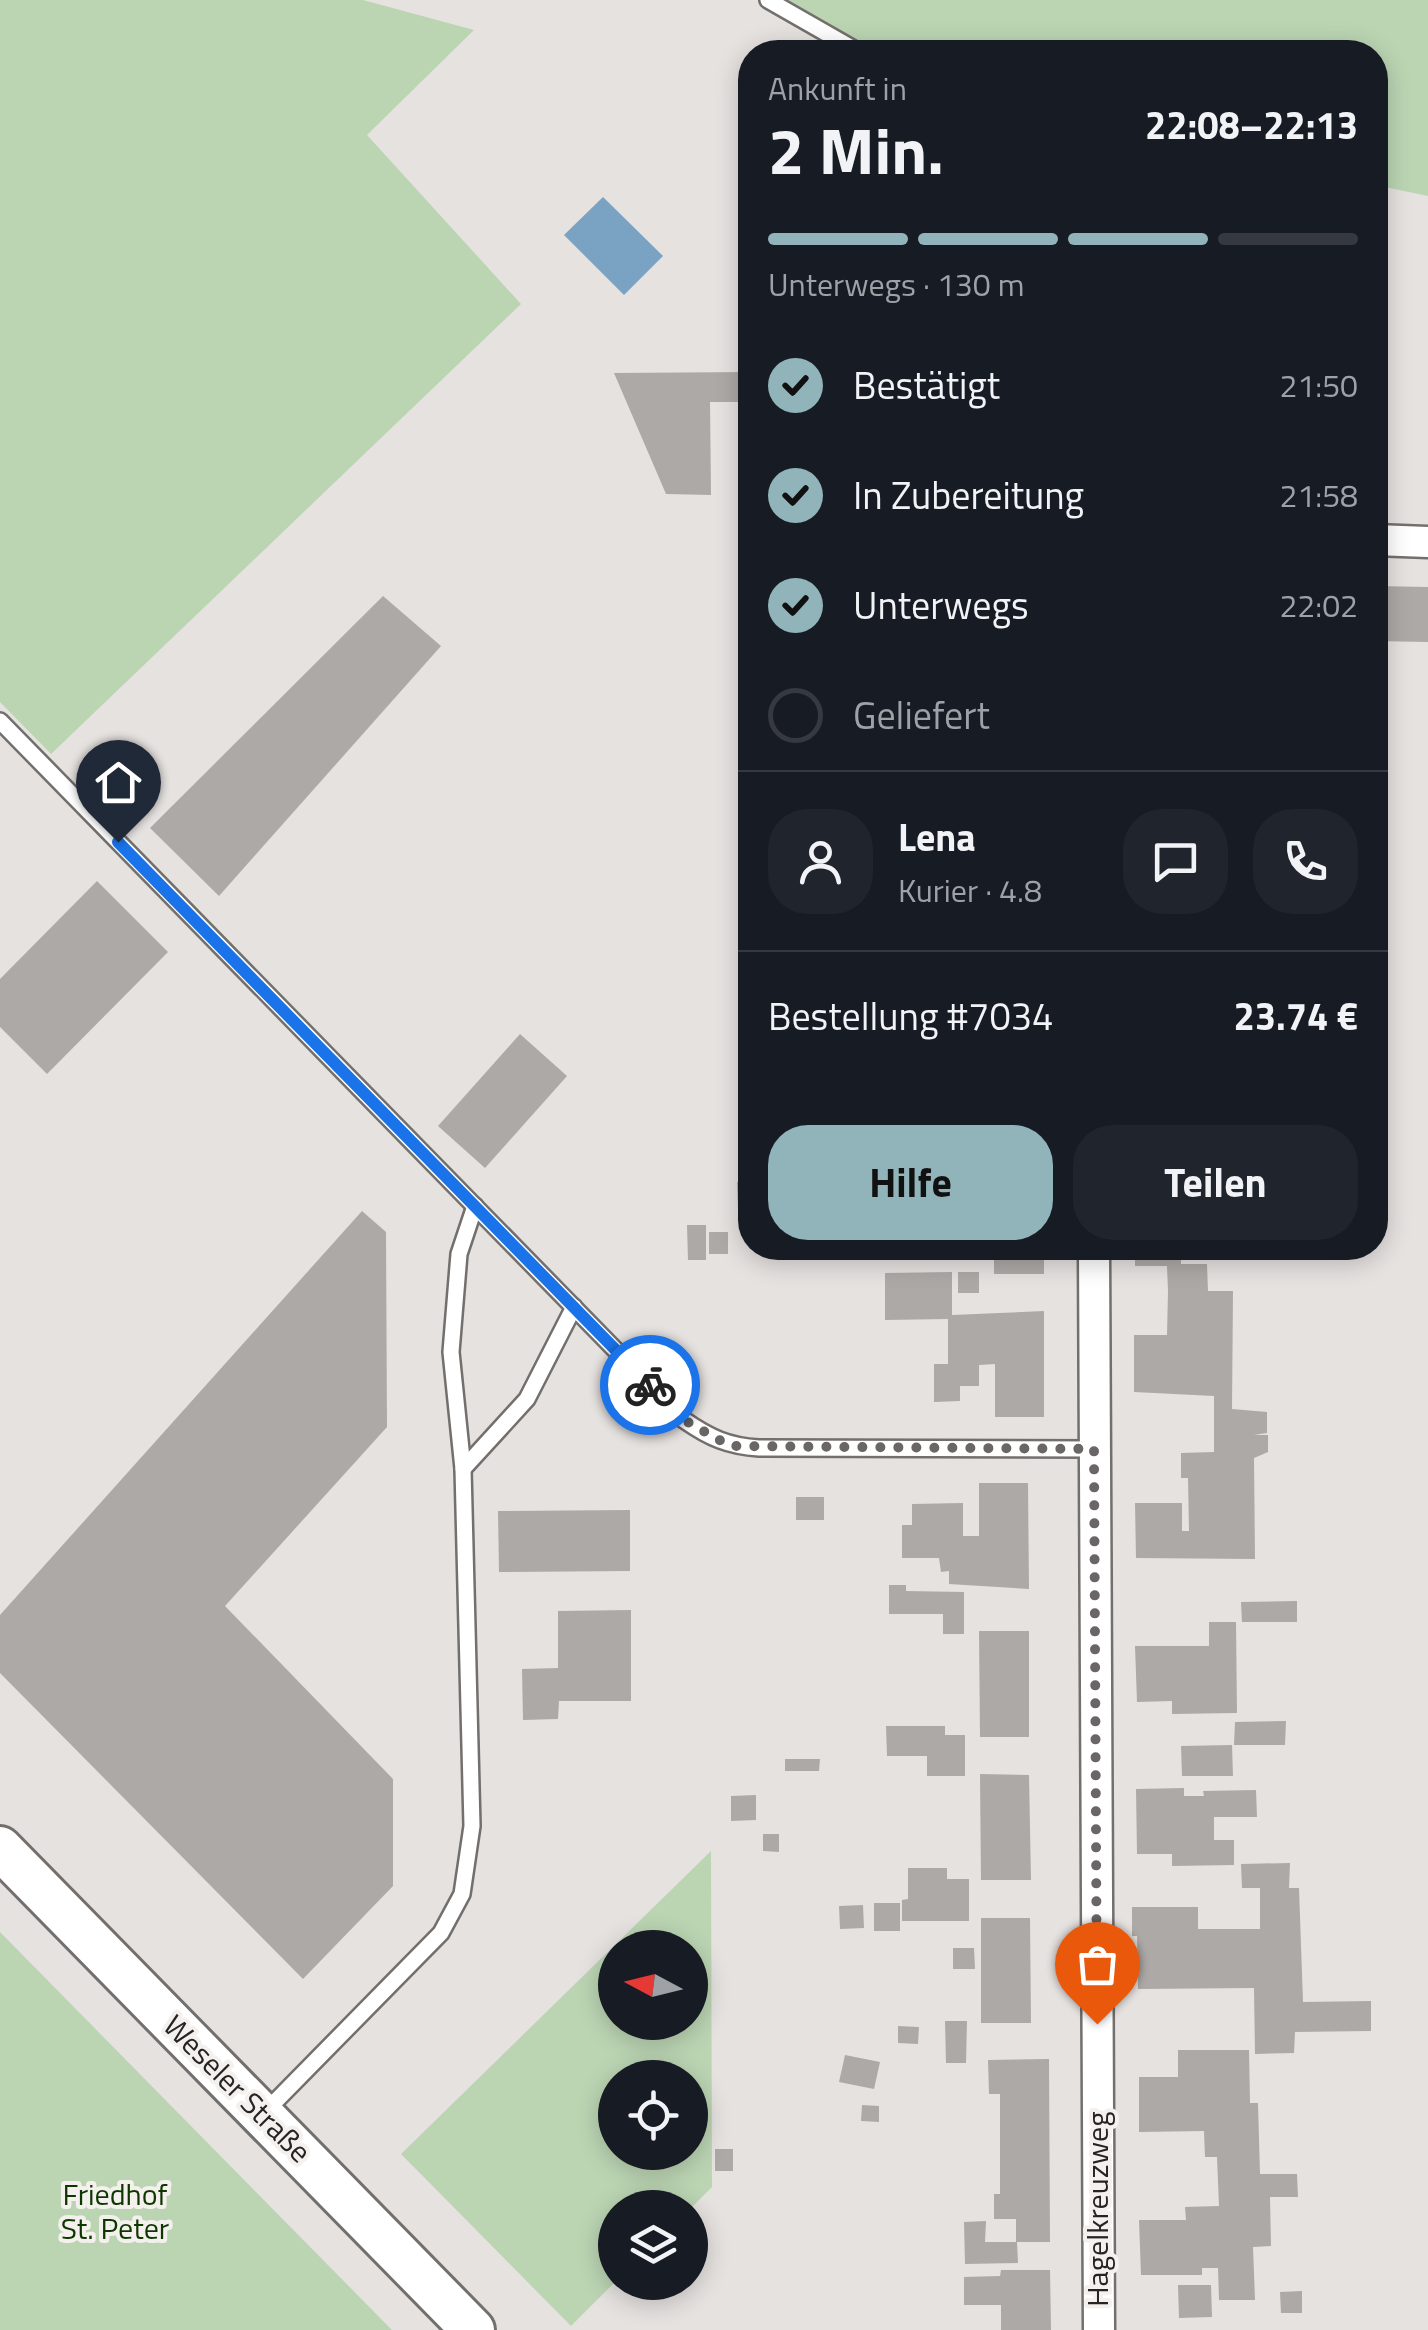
<!DOCTYPE html>
<html lang="de">
<meta charset="utf-8">
<style>
body{margin:0;font-family:"Titillium Web",sans-serif;background:#20242c;color:#f1f3f6;height:100vh;display:flex;flex-direction:column;font-size:38px;white-space:nowrap}
*{box-sizing:border-box;margin:0}
p{font-size:32px;color:#9ea1a6}
.icon{flex:none;width:55px;height:55px;fill:none;stroke:currentColor;stroke-width:2;stroke-linecap:round;stroke-linejoin:round}
.map{position:relative;flex:1;overflow:hidden}
.sheet{position:absolute;left:738px;top:40px;width:650px;height:1220px;display:flex;flex-direction:column;background:#171b24;border-radius:40px;box-shadow:0 5px 25px #0003}
.sheet>*{flex:none}
.needle{width:65px;rotate:277deg}
.controls{position:absolute;left:598px;top:1930px;display:grid;gap:20px}
.controls a{display:grid;place-items:center;width:110px;height:110px;border-radius:50%;background:#171b24;box-shadow:0 5px 25px #0003;font-size:50px}
.pin{position:absolute;display:grid;place-items:center;width:85px;height:85px;color:#fff;margin:-102px -42px;border-radius:50% 50% 50% 0;rotate:-45deg;box-shadow:0 0 10px #0007}
.pin .icon{rotate:45deg}
.courier{position:absolute;display:grid;place-items:center;width:100px;height:100px;margin:-50px;border:8px solid #1a73e8;border-radius:50%;background:#fff;color:#222;box-shadow:0 2px 12px #0007}
.head em{font-style:normal;font-weight:700}
.head div{display:flex;flex-direction:column-reverse}
.head{display:flex;align-items:center;justify-content:space-between;height:170px;padding:0 30px}
h1{font-size:65px;font-weight:700;line-height:75px}
.bar{display:grid;grid-template-columns:repeat(4,1fr);gap:15px 10px;align-content:center;height:120px;padding:0 30px}
.bar i{height:12px;border-radius:8px;background:#363941}
.bar .selected{background:#91b4ba}
.bar p{grid-column:span 4}
.line{display:flex;align-items:center;gap:25px;padding:0 30px;border-top:2px solid #363941}
.line div{flex:1}
.round{display:grid;place-items:center;flex:none;width:105px;height:105px;border-radius:40px;background:#20242c}
ol{padding:0 30px;list-style:none}
li{display:flex;align-items:center;gap:30px;height:110px}
li p{margin-inline-start:auto}
li .icon{padding:10px;border-radius:50%;background:#91b4ba;color:#111;stroke-width:4}
li:last-child{color:#9ea1a6}
li i{width:55px;height:55px;border:5px solid #363941;border-radius:50%}
.primary-button{display:flex;gap:20px;margin-top:auto;padding:20px 30px}
.primary-button a{flex:1;height:115px;border-radius:40px;background:#91b4ba;color:#111;font-size:40px;font-weight:700;line-height:115px;text-align:center}
.primary-button a+a{background:#20242c;color:#f1f3f6}
.map>svg:first-child{display:block}
.green{fill:#bbd5b3;fill-rule:evenodd}
.water{fill:#7aa2c3}
.building{fill:#ada9a6}
.lines{fill:none;stroke-linecap:round;stroke-linejoin:round}
.lane-casing{stroke:#736f6d;stroke-width:20}
.street-casing{stroke:#736f6d;stroke-width:35}
.secondary-casing{stroke:#736f6d;stroke-width:48}
.lane{stroke:#fff;stroke-width:15}
.street{stroke:#fff;stroke-width:30}
.secondary{stroke:#fff;stroke-width:42}
.done{stroke:#696665;stroke-width:10;stroke-dasharray:0 18}
.route{stroke:#1a73e8;stroke-width:12}
.labels{text-anchor:middle;stroke-width:8;stroke-linejoin:round;paint-order:stroke}
.street-label{font-size:30px;fill:#252423;stroke:#f4f0ed}
.park-label{font-size:30px;fill:#0e3700;stroke:#f4f0ed}
</style>
<div class="map">
<svg width="1428" height="2330" viewBox="0 0 1428 2330">
<rect width="100%" height="100%" fill="#e6e2e0"/>
<g class="green">
<path d="M0,0H363L474,30L367,135L521,304L51,754L0,702Z"/>
<path d="M776,0H1428V196L1375,185V52H876Z"/>
<path d="M711,1851L712,2187L690,2209L615,2208V2282L571,2326L401,2154ZM615,1948H690V2022H615ZM615,2078H690V2152H615Z"/>
<path d="M0,1932L392,2330H0Z"/>
</g>
<path class="water" d="M603,197L663,256L624,295L564,235Z"/>
<g class="building">
<path d="M750,372V402H710L711,495L666,494L614,373Z"/>
<path d="M1375,586L1428,587V642L1375,641Z"/>
<path d="M383,596L441,646L219,896L150,828Z"/>
<path d="M97,881L168,952L47,1074L0,1027V979Z"/>
<path d="M520,1034L567,1076L485,1168L438,1126Z"/>
<path d="M737,1182H750V1209H738Z"/>
<path d="M362,1211L386,1232L387,1427L225,1606L393,1779V1886L303,1979L0,1673V1615Z"/>
<path d="M687,1225H706V1260H688Z"/>
<rect x="709" y="1232" width="19" height="22"/>
<rect x="994" y="1248" width="50" height="26"/>
<path d="M1135,1248H1181V1264H1207L1208,1291H1233L1232,1409L1267,1412V1433L1254,1435H1268V1452L1254,1458L1255,1559L1136,1558L1135,1503H1182V1531H1189L1188,1478H1181V1453L1214,1452V1396L1134,1392V1335H1167L1168,1291L1167,1266H1135Z"/>
<path d="M952,1272V1315L1044,1311V1417H995V1364L979,1365V1386H960V1401L934,1402V1364H948V1319L885,1320V1273Z"/>
<rect x="958" y="1272" width="21" height="21"/>
<path d="M979,1483H1028L1029,1589L949,1584V1571L941,1572L939,1558H902V1525H912V1504L963,1503V1536H979Z"/>
<rect x="796" y="1497" width="28" height="23"/>
<path d="M630,1510V1571L499,1572L498,1511Z"/>
<path d="M889,1585H906V1591L964,1592V1634H943V1614H889Z"/>
<path d="M1297,1601V1622H1242L1241,1602Z"/>
<path d="M631,1610V1701H559L558,1719L523,1720L522,1669L558,1668V1611Z"/>
<path d="M1209,1622H1236L1237,1713L1172,1714V1701L1137,1702L1135,1646H1209Z"/>
<path d="M979,1631H1029V1737H980Z"/>
<path d="M1286,1721L1285,1745H1234L1235,1722Z"/>
<path d="M886,1726H945V1735H965V1776H927V1756H887Z"/>
<path d="M1232,1745L1233,1776H1182L1181,1746Z"/>
<path d="M785,1759H820L819,1771H785Z"/>
<path d="M980,1774L1029,1775L1031,1880H981Z"/>
<path d="M1184,1788V1796H1204L1203,1791L1256,1790L1257,1817H1214V1840H1234V1865L1172,1866V1854H1137L1136,1789Z"/>
<path d="M756,1795V1820L731,1821V1796Z"/>
<path d="M763,1834H779V1852L763,1851Z"/>
<path d="M1290,1863L1289,1888H1299L1303,2002L1371,2001V2031L1295,2032L1294,2053L1255,2054L1254,1988L1138,1989L1137,1936H1132V1907H1198V1929H1260V1888H1242L1241,1864Z"/>
<path d="M908,1868H947V1879H969V1921H902V1900L908,1899Z"/>
<rect x="874" y="1903" width="26" height="28"/>
<path d="M863,1905L864,1928L840,1929L839,1906Z"/>
<path d="M981,1918H1030L1031,2023H981Z"/>
<path d="M953,1948H974L975,1969H953Z"/>
<path d="M945,2021H967L966,2063H946Z"/>
<path d="M898,2026L919,2027L918,2044L898,2043Z"/>
<path d="M1178,2050H1249L1250,2103H1258L1260,2174H1297L1298,2197H1270L1271,2246L1253,2247L1255,2300H1219L1218,2268H1202V2275H1141L1139,2220H1186L1185,2207L1219,2206L1217,2157H1205L1204,2131L1139,2132V2077H1178Z"/>
<path d="M845,2055L880,2062L874,2089L839,2082Z"/>
<path d="M1049,2059L1050,2242H1017L1018,2263L965,2264L964,2222L986,2221L985,2242H1016V2219H994V2194H1000V2094H989L988,2060Z"/>
<path d="M862,2105L879,2106V2122L861,2121Z"/>
<rect x="715" y="2149" width="18" height="22"/>
<path d="M1001,2270H1050L1051,2330H1001V2305H964V2277L1000,2276Z"/>
<path d="M1178,2285H1211L1212,2317L1179,2318Z"/>
<path d="M1302,2291V2313H1281L1280,2292Z"/>
</g>
<g class="lines">
<g class="lane-casing">
<g id="lane">
<path d="M768,0L859,52"/>
<path d="M0,721L684,1420C710,1438 728,1446 759,1448L1094,1449"/>
<path d="M463,1469L527,1399L574,1307"/>
<path d="M265,2112L441,1933L462,1894L472,1826L463,1469L451,1352L459,1254L475,1206"/>
</g>
</g>
<g class="street-casing">
<g id="street">
<path d="M1375,540L1428,542"/>
<path d="M1094,1248L1099,2330"/>
</g>
</g>
<g class="secondary-casing">
<path id="secondary" d="M0,1848L473,2330"/>
</g>
<use href="#lane" class="lane"/>
<use href="#street" class="street"/>
<use href="#secondary" class="secondary"/>
</g>
<g class="lines">
<path class="done" d="M650,1385L684,1420L730,1446L1094,1449L1097,2024"/>
<path class="route" d="M118,842L650,1385"/>
</g>
<g class="labels">
<g class="street-label">
<text transform="translate(237 2089) rotate(45)" y="10">Weseler Straße</text>
<text transform="translate(1098 2209) rotate(-90)" y="10">Hagelkreuzweg</text>
</g>
<g class="park-label">
<text x="115" y="2205">Friedhof<tspan x="115" dy="34">St. Peter</tspan></text>
</g>
</g>
</svg>
<div class="controls">
<a><svg class="needle" viewBox="-14 -14 28 28"><path d="M0-13l5 13h-10z" fill="#e53935"/><path d="M0 13l5-13h-10z" fill="#9ea1a6"/></svg></a>
<a><svg class="icon" aria-label="locate" viewBox="0 0 24 24"><circle cx="12" cy="12" r="6"/><path d="M12 2v4M12 18v4M2 12h4M18 12h4"/></svg></a>
<a><svg class="icon" aria-label="layers" viewBox="0 0 24 24"><path d="M12 4l9 5-9 5-9-5zM3 14l9 5 9-5"/></svg></a>
</div>
<div class="pin" style="left:1097px;top:2024px;background:#ea580c"><svg class="icon" aria-label="bag" viewBox="0 0 24 24"><path d="M5 8h14l-1 12H6zM9 8a3 3 0 0 1 6 0"/></svg></div>
<div class="pin" style="left:118px;top:842px;background:#1f2937"><svg class="icon" aria-label="home" viewBox="0 0 24 24"><path d="M3 11l9-7 9 7M6 9v11h12V9"/></svg></div>
<div class="courier" style="left:650px;top:1385px"><svg class="icon" aria-label="bike" viewBox="0 0 24 24"><circle cx="6" cy="16" r="4"/><circle cx="18" cy="16" r="4"/><path d="M6 16l4-8h5l3 8M10 8l3 8H6M13 5h3"/></svg></div>
<section class="sheet">
<div class="head"><div><h1>2 Min.</h1><p>Ankunft in</p></div><em>22:08–22:13</em></div>
<div class="bar"><i class="selected"></i><i class="selected"></i><i class="selected"></i><i></i><p>Unterwegs · 130 m</p></div>
<ol>
<li><svg class="icon" aria-label="check" viewBox="0 0 24 24"><path d="M5 12l5 5 9-10"/></svg>Bestätigt<p>21:50</p></li>
<li><svg class="icon" aria-label="check" viewBox="0 0 24 24"><path d="M5 12l5 5 9-10"/></svg>In Zubereitung<p>21:58</p></li>
<li><svg class="icon" aria-label="check" viewBox="0 0 24 24"><path d="M5 12l5 5 9-10"/></svg>Unterwegs<p>22:02</p></li>
<li><i></i>Geliefert</li>
</ol>
<div class="line" style="height:180px"><a class="round"><svg class="icon" aria-label="person" viewBox="0 0 24 24"><circle cx="12" cy="8" r="4"/><path d="M4 21q1-7 8-7t8 7"/></svg></a><div><b>Lena</b><p>Kurier · 4.8</p></div><a class="round"><svg class="icon" aria-label="chat" viewBox="0 0 24 24"><path d="M4 5h16v11H9l-5 4z"/></svg></a><a class="round"><svg class="icon" aria-label="phone" viewBox="0 0 24 24"><path d="M5 4h4l2 5-3 2q2 4 5 5l2-3 5 2v4C11 20 4 13 5 4z"/></svg></a></div>
<div class="line" style="height:130px"><div>Bestellung #7034</div><b>23.74 €</b></div>
<div class="primary-button"><a>Hilfe</a><a>Teilen</a></div>
</section>
</div>
